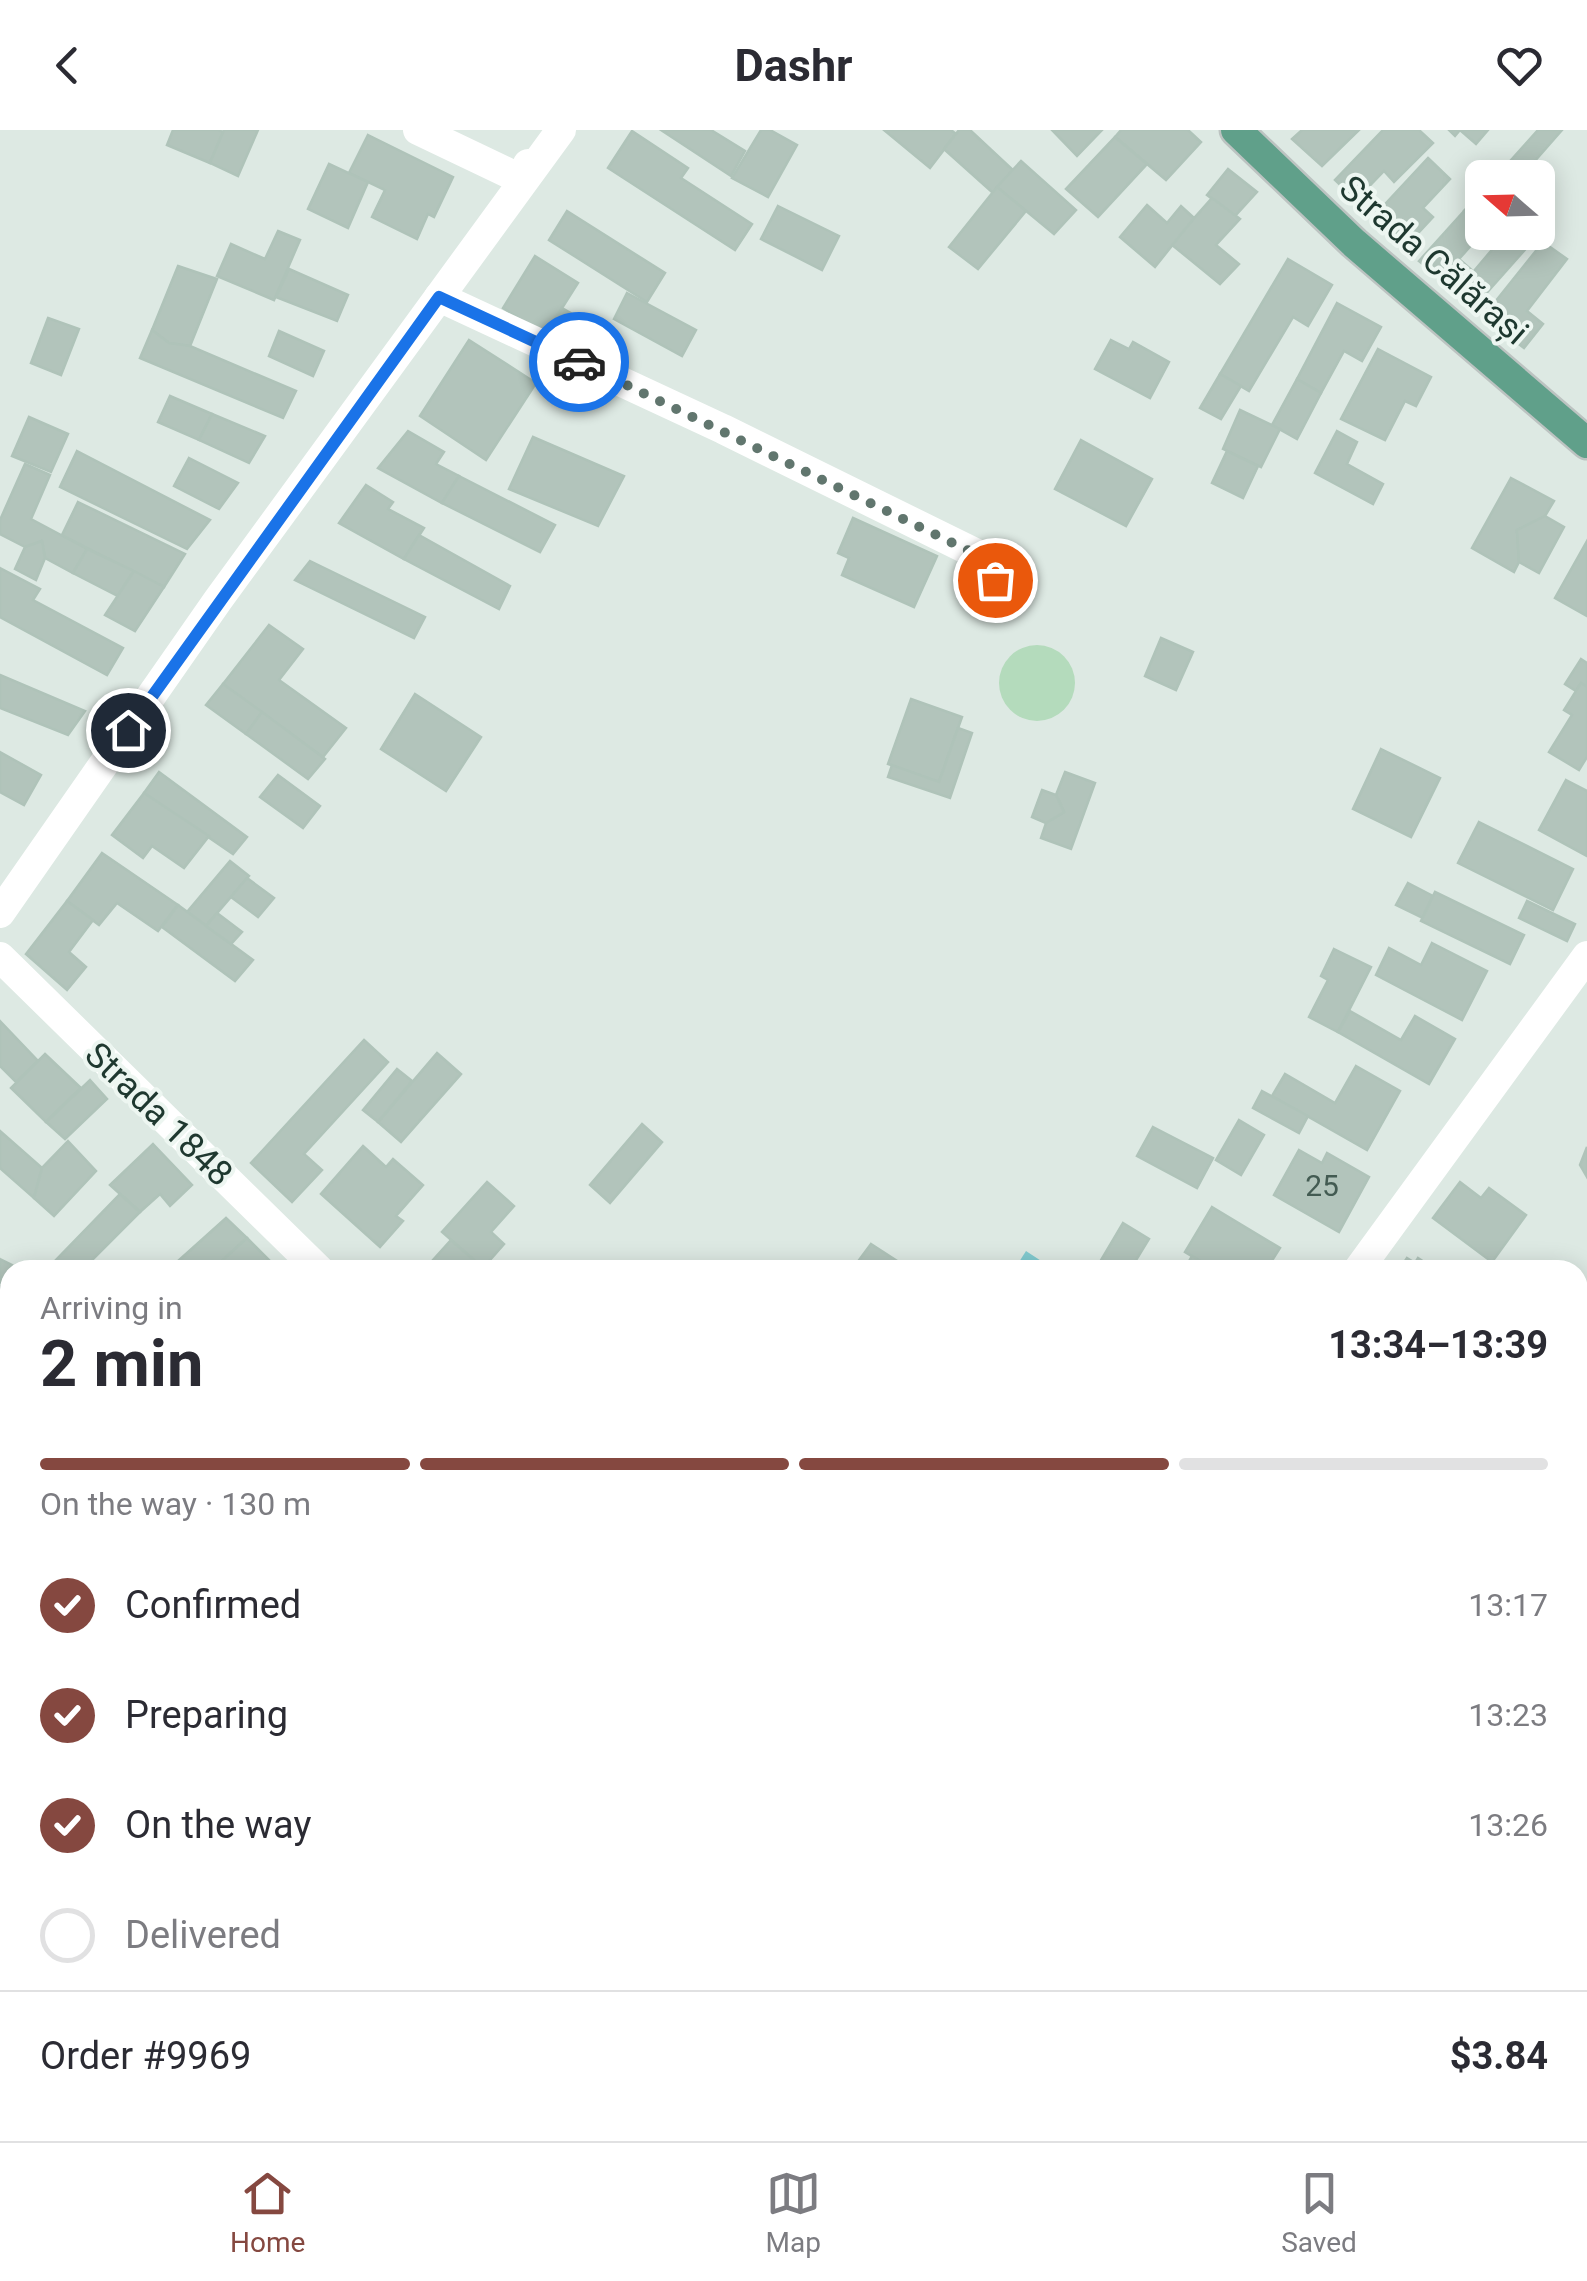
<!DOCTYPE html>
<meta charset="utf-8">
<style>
body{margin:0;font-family:Roboto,sans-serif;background:#f2f2f3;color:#2b2b33;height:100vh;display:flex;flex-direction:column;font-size:38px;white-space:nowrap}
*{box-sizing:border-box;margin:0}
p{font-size:32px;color:#7c7c81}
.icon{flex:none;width:55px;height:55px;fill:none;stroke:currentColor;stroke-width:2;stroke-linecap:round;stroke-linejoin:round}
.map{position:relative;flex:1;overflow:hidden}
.side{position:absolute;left:0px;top:1130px;width:1588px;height:882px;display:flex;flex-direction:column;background:#fff;border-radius:30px 30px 0 0;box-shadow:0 5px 25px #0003}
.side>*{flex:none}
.needle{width:65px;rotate:290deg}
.controls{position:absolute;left:1465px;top:30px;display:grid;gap:20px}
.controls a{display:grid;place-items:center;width:90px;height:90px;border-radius:15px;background:#fff;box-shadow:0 5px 25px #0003;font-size:50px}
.pin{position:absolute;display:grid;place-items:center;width:85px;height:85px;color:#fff;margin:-42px;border:5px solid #fff;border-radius:50%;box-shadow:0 2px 10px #0007}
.courier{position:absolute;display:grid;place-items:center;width:100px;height:100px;margin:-50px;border:8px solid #1a73e8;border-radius:50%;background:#fff;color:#222;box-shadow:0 2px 12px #0007}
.headline em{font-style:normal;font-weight:700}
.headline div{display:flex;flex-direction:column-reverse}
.headline{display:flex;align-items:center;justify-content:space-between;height:170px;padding:0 40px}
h1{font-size:65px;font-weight:700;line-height:75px}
.bar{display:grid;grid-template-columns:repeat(4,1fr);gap:15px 10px;align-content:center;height:120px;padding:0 40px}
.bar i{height:12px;border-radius:8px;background:#e1e1e2}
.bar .selected{background:#854840}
.bar p{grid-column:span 4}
.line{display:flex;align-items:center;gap:25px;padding:0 40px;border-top:2px solid #e1e1e2}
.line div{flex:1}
ol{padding:0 40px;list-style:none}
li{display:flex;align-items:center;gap:30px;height:110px}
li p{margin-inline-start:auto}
li .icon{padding:10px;border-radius:50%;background:#854840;color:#fff;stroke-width:4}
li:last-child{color:#7c7c81}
li i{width:55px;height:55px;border:5px solid #e1e1e2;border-radius:50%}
header{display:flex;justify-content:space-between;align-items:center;height:130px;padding:0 40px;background:#fff;font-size:45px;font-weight:700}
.menu{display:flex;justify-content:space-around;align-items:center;height:140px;border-top:2px solid #e1e1e2;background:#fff;font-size:28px;color:#7c7c81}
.menu a{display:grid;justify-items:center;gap:5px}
.menu .selected{color:#854840}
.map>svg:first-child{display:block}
.green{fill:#b4dbbc}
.water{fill:#82cbd0}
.building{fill:#b2c4bb;stroke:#afc3b9;stroke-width:2.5}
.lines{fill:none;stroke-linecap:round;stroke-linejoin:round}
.major-casing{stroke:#bcc3c1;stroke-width:35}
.minor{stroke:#fff;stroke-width:30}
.major{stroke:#60a08a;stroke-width:30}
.done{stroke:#61766e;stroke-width:10;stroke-dasharray:0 18}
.route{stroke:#1a73e8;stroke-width:12}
.labels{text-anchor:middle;stroke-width:8;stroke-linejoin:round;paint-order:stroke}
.number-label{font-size:30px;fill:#435b52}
.street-label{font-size:35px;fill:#1e382f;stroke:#edf6f1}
</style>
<header><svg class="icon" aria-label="back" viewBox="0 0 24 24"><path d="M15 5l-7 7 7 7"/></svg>Dashr<svg class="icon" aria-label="heart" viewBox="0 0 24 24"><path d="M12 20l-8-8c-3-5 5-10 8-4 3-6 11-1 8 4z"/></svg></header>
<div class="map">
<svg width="1587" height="2011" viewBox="0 0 1587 2011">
<rect width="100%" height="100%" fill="#dde9e3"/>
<g class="green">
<circle cx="1037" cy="553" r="38"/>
<path d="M0,1603L10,1607V1724L0,1720Z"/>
</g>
<path class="water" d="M1026,1121L1055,1140H1014Z"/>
<g class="building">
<path d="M173,0H218L223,2L210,33L167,15Z"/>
<path d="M224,0H258L238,46L210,33Z"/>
<path d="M661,0H711L745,21L731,46Z"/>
<path d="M761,0H770L797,15L768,67L732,48Z"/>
<path d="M884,0H951L956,4L930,38Z"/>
<path d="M959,0H970L1013,40L993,63L944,19Z"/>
<path d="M1052,0H1102L1077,26Z"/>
<path d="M1121,0H1188L1201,12L1166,50L1115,7Z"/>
<path d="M1302,0H1359L1322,36L1292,9Z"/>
<path d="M1383,0H1419L1433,13L1394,52L1384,41L1356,70L1335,50Z"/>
<path d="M1449,0H1488L1476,14L1460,0L1455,6Z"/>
<path d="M1538,0H1562L1520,48H1495Z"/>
<path d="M632,1L688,38L681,48L752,94L735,120L608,38Z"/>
<path d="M368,5L453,47L434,87L428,84L417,109L372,87L385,60L349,43Z"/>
<path d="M1115,7L1147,34L1098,87L1066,59Z"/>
<path d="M1428,28L1450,49L1423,78L1433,87L1408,114L1376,84Z"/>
<path d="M1021,31L1076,80L1054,104L997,57Z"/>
<path d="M329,34L368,52L348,98L308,79Z"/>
<path d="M1228,39L1257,62L1235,86L1207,65Z"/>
<path d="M997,57L1026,81L978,139L949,117Z"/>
<path d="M1482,61V91L1479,95L1464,81Z"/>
<path d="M1212,68L1240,89L1216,115L1239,134L1220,154L1171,114Z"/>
<path d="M1147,75L1167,93L1181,76L1194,88L1155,137L1120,107Z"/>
<path d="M778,76L839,106L822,140L761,109Z"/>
<path d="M567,81L665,143L647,172L549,110Z"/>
<path d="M1464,81L1483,102L1459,129L1474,142L1457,161L1419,131Z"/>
<path d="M278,101L300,110L274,170L217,146L231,114L265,129Z"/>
<path d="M1507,102H1515L1530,114L1475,176L1457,161Z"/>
<path d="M1543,112L1567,129L1527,181L1543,194L1524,218L1483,187Z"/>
<path d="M535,126L578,153L545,205L503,178Z"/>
<path d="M1288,129L1332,155L1308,196L1293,187L1249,261L1220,244Z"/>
<path d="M178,136L217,149L190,216L169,213L152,200Z"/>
<path d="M289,139L348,165L337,191L276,167Z"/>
<path d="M627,163L696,200L682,226L614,189Z"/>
<path d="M1337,173L1381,197L1362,231L1344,221L1321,263L1297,249Z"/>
<path d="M562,178L606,203L591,228L545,205Z"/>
<path d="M48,188L79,199L61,245L31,233Z"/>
<path d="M152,200L169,213L190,216L296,261L283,288L140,228Z"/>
<path d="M279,201L324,221L313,246L269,226Z"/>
<path d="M469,210L536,253L486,330L420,286Z"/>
<path d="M1111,210L1129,219L1133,212L1169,232L1150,268L1095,239Z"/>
<path d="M1378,219L1431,247L1416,276L1405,271L1385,310L1341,289Z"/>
<path d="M1220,244L1241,256L1221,289L1200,278Z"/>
<path d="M1297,249L1321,263L1297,309L1272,295Z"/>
<path d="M170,266L212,284L199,310L158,292Z"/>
<path d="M1240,280L1280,299L1261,337L1223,319Z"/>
<path d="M212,284L265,306L249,333L199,310Z"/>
<path d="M29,287L68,304L51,342L12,326Z"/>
<path d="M408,301L444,322L436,334L459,346L442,373L378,338Z"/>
<path d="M1337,301L1357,312L1347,334L1383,354L1373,374L1315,343Z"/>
<path d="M533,307L624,346L598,396L509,359Z"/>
<path d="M1081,310L1152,349L1126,396L1055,359Z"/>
<path d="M77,321L210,390L187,419L60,357Z"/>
<path d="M1227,321L1258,336L1243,368L1212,353Z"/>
<path d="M189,328L238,353L219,379L174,356Z"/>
<path d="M25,334L50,345L31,389L87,419L73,443L45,428L42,411L25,417L0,404V390Z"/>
<path d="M459,346L555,395L540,422L442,373Z"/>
<path d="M1511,348L1554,371L1545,386L1517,400L1519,432L1514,442L1472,418Z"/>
<path d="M366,355L393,372L388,379L424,398L404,429L339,393Z"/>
<path d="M78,372L185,424L164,457L62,405Z"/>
<path d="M1545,386L1564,397L1539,443L1519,432L1517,400Z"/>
<path d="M853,388L937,426L914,477L842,445L849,428L838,423Z"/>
<path d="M419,405L510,456L499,479L404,429Z"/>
<path d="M42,411L45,428L36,450L15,439L25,417Z"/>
<path d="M1587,411V486L1555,468Z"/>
<path d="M87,419L134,441L118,466L73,443Z"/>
<path d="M310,431L425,487L414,508L295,450Z"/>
<path d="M0,438L40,459L33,470L123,518L107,545L0,487Z"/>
<path d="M134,441L164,457L135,501L105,485Z"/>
<path d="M269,495L303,519L279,550L346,598L323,627L223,554Z"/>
<path d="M1161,508L1193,522L1176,560L1145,546Z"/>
<path d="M1581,529L1587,533V557L1581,553L1576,561L1565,554Z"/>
<path d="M0,545L85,581L68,605L0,578Z"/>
<path d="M1581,553L1587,557V627L1579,640L1549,622L1572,585L1564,580Z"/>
<path d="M223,554L262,582L246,604L206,575Z"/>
<path d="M415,564L481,607L446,661L381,619Z"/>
<path d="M911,569L962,587L939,652L888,634Z"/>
<path d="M262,582L325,629L308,649L246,604Z"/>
<path d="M958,598L972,603L950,668L888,647L892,635L939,652Z"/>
<path d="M1381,619L1440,648L1411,707L1353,679Z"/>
<path d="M0,622L41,645L24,675L0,662Z"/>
<path d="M159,642L247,707L233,724L144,663Z"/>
<path d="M1065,642L1095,653L1071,719L1041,708L1046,693L1064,682L1056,665Z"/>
<path d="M278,645L320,676L303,698L260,667Z"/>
<path d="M1566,650L1587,661V726L1539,700Z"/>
<path d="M1042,660L1056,665L1064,682L1046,693L1032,687Z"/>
<path d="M144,663L209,706L184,738L152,716L143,728L112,705Z"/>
<path d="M1479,692L1573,739L1553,780L1458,733Z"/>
<path d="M102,723L178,775L158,801L117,773L99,795L67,771Z"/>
<path d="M230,731L249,746L206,796L187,782Z"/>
<path d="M247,748L274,768L258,787L231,767Z"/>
<path d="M1408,753L1433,766L1423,788L1396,775Z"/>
<path d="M1435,762L1524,805L1510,834L1421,791Z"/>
<path d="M67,771L93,790L69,822L86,837L67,860L26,824Z"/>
<path d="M1527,771L1575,794L1567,811L1519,788Z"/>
<path d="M178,775L253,830L235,851L162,797Z"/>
<path d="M217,783L242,802L231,814L206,796Z"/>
<path d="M1432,813L1487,841L1462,890L1376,845L1389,818L1421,835Z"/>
<path d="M1334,819L1371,837L1338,902L1309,887L1328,850L1321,846Z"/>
<path d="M1350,881L1401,910L1415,886L1455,909L1429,954L1338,902Z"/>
<path d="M0,891L38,931L16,952L0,936Z"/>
<path d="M364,910L388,932L304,1024L322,1040L292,1072L251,1033Z"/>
<path d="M437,923L461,944L401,1012L378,992Z"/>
<path d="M45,924L81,958L46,992L11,958Z"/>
<path d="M1356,936L1400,961L1367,1020L1272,966L1285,944L1335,973Z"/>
<path d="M397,939L412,951L378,992L363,980Z"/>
<path d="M90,950L107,969L65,1009L46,992Z"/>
<path d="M1262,961L1308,986L1299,1003L1253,978Z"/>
<path d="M1239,990L1264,1005L1241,1045L1216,1030Z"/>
<path d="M642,994L662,1012L610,1073L590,1055Z"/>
<path d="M1153,997L1213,1028L1197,1058L1137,1026Z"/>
<path d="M0,1001L42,1038L34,1068L0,1038Z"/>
<path d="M68,1011L96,1041L54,1086L34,1068L42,1038Z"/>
<path d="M153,1014L192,1055L170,1076L160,1064L140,1082L110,1055Z"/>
<path d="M363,1016L386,1037L393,1029L423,1055L396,1086L403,1091L380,1117L321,1064Z"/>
<path d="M1587,1017V1047L1580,1035Z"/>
<path d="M1299,1020L1322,1033L1327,1023L1369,1047L1339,1102L1274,1065Z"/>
<path d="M487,1052L514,1076L491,1102L504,1114L483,1138L442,1102Z"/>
<path d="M1460,1052L1481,1068L1489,1058L1526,1085L1492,1132L1433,1088Z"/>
<path d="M120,1064L140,1082L90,1132L98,1140H64L55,1131Z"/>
<path d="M1212,1077L1280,1118L1266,1140H1215L1185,1122Z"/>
<path d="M226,1088L247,1108L212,1140H168Z"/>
<path d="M1123,1093L1149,1109L1130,1140H1103L1097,1137Z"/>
<path d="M247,1108L279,1140H212Z"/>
<path d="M451,1110L483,1138L486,1140H424Z"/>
<path d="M871,1114L911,1140H859L854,1137Z"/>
<path d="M1192,1126L1215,1140H1184Z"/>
<path d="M1407,1128L1415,1133L1418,1128L1436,1140H1399Z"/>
<path d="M0,1129L12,1135L0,1153Z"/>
<path d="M0,1156L10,1163V1169L0,1184Z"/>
<path d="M0,1196L10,1203L0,1219Z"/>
<path d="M0,1426L10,1429V1592L0,1588Z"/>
<path d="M10,1453V1485L0,1513V1481Z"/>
<path d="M1578,1616L1587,1623V1629L1578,1643Z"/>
<path d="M1587,1629V1653L1578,1646Z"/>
<path d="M1587,1681V1715L1578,1710V1700Z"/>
<path d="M3,1747L10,1750V1778L0,1755Z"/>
<path d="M0,1755L10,1778V1810L0,1814Z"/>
<path d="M10,1810V1841L0,1838V1814Z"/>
<path d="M1578,1838L1587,1841V1879L1578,1875Z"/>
<path d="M1578,1893L1587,1897V1955L1578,1952Z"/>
<path d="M0,1914L10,1917V1947L0,1944Z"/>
<path d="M0,1944L10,1947V2002H18L15,2011H0Z"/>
<path d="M1578,1967L1587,1970V2007L1576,2002Z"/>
<path d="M220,2002H241L233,2011Z"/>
<path d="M241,2002H275L289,2011H233Z"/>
<path d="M338,2002H374L367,2011H331Z"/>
<path d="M563,2002H580L591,2011H557Z"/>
<path d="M668,2002H746L751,2006L747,2011H670L664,2007Z"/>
<path d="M851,2002H918L913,2011H865Z"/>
<path d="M965,2002H1026L1045,2011H963Z"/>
<path d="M1260,2002H1313L1309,2011H1255Z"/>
<path d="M1373,2002H1427L1442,2011H1368Z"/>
<path d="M1491,2002H1503L1520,2011H1486Z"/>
</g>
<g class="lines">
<g class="major-casing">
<path id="major" d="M1236,0L1354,113L1587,313"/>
</g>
<g class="minor">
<path d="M418,0L523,50L528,34"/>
<path d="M439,167L723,299L991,431L1000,470"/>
<path d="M0,783L218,470L561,0"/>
<path d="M0,827L319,1140"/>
<path d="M1358,1140L1587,826"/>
<path d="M1578,1661L1587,1667"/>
<path d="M103,2002L104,2011"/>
<path d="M179,2002L187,2011"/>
<path d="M792,2011L798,2002"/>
<path d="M934,2011L939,2002"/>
</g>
<use href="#major" class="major"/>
</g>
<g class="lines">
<path class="done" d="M579,232L990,431L995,450"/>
<path class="route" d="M128,600L439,167L579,232"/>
</g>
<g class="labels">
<g class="number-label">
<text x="1322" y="1066">25</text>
</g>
<g class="street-label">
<text transform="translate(1434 130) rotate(41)" y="12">Strada Călărași</text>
<text transform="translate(159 984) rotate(44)" y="12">Strada 1848</text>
</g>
</g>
</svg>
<div class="controls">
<a><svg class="needle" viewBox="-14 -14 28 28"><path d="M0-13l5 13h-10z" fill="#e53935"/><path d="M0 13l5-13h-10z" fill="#7c7c81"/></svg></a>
</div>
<div class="pin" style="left:995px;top:450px;background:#ea580c"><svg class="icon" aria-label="bag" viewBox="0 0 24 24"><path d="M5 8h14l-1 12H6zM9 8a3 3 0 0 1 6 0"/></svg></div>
<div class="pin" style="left:128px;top:600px;background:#1f2937"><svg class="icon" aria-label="home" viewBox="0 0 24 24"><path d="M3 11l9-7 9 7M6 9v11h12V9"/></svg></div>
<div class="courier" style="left:579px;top:232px"><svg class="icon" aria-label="car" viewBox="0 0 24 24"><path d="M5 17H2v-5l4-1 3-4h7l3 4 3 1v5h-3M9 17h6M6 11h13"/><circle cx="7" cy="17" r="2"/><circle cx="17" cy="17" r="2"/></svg></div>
<section class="side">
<div class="headline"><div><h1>2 min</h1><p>Arriving in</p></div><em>13:34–13:39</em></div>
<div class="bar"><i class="selected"></i><i class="selected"></i><i class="selected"></i><i></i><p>On the way · 130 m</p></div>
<ol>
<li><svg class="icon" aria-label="check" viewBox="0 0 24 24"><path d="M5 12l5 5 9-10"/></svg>Confirmed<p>13:17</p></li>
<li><svg class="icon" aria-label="check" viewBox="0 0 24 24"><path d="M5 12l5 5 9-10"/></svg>Preparing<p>13:23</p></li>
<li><svg class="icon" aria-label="check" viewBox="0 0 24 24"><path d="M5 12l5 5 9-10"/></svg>On the way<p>13:26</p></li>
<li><i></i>Delivered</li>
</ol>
<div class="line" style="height:130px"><div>Order #9969</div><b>$3.84</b></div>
</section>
</div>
<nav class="menu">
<a class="selected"><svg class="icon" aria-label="home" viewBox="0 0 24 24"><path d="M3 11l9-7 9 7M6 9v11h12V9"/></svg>Home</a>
<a><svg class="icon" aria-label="map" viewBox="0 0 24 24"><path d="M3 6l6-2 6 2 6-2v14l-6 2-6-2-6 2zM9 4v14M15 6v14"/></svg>Map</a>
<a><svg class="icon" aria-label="saved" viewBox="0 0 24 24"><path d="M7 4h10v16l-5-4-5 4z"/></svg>Saved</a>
</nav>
